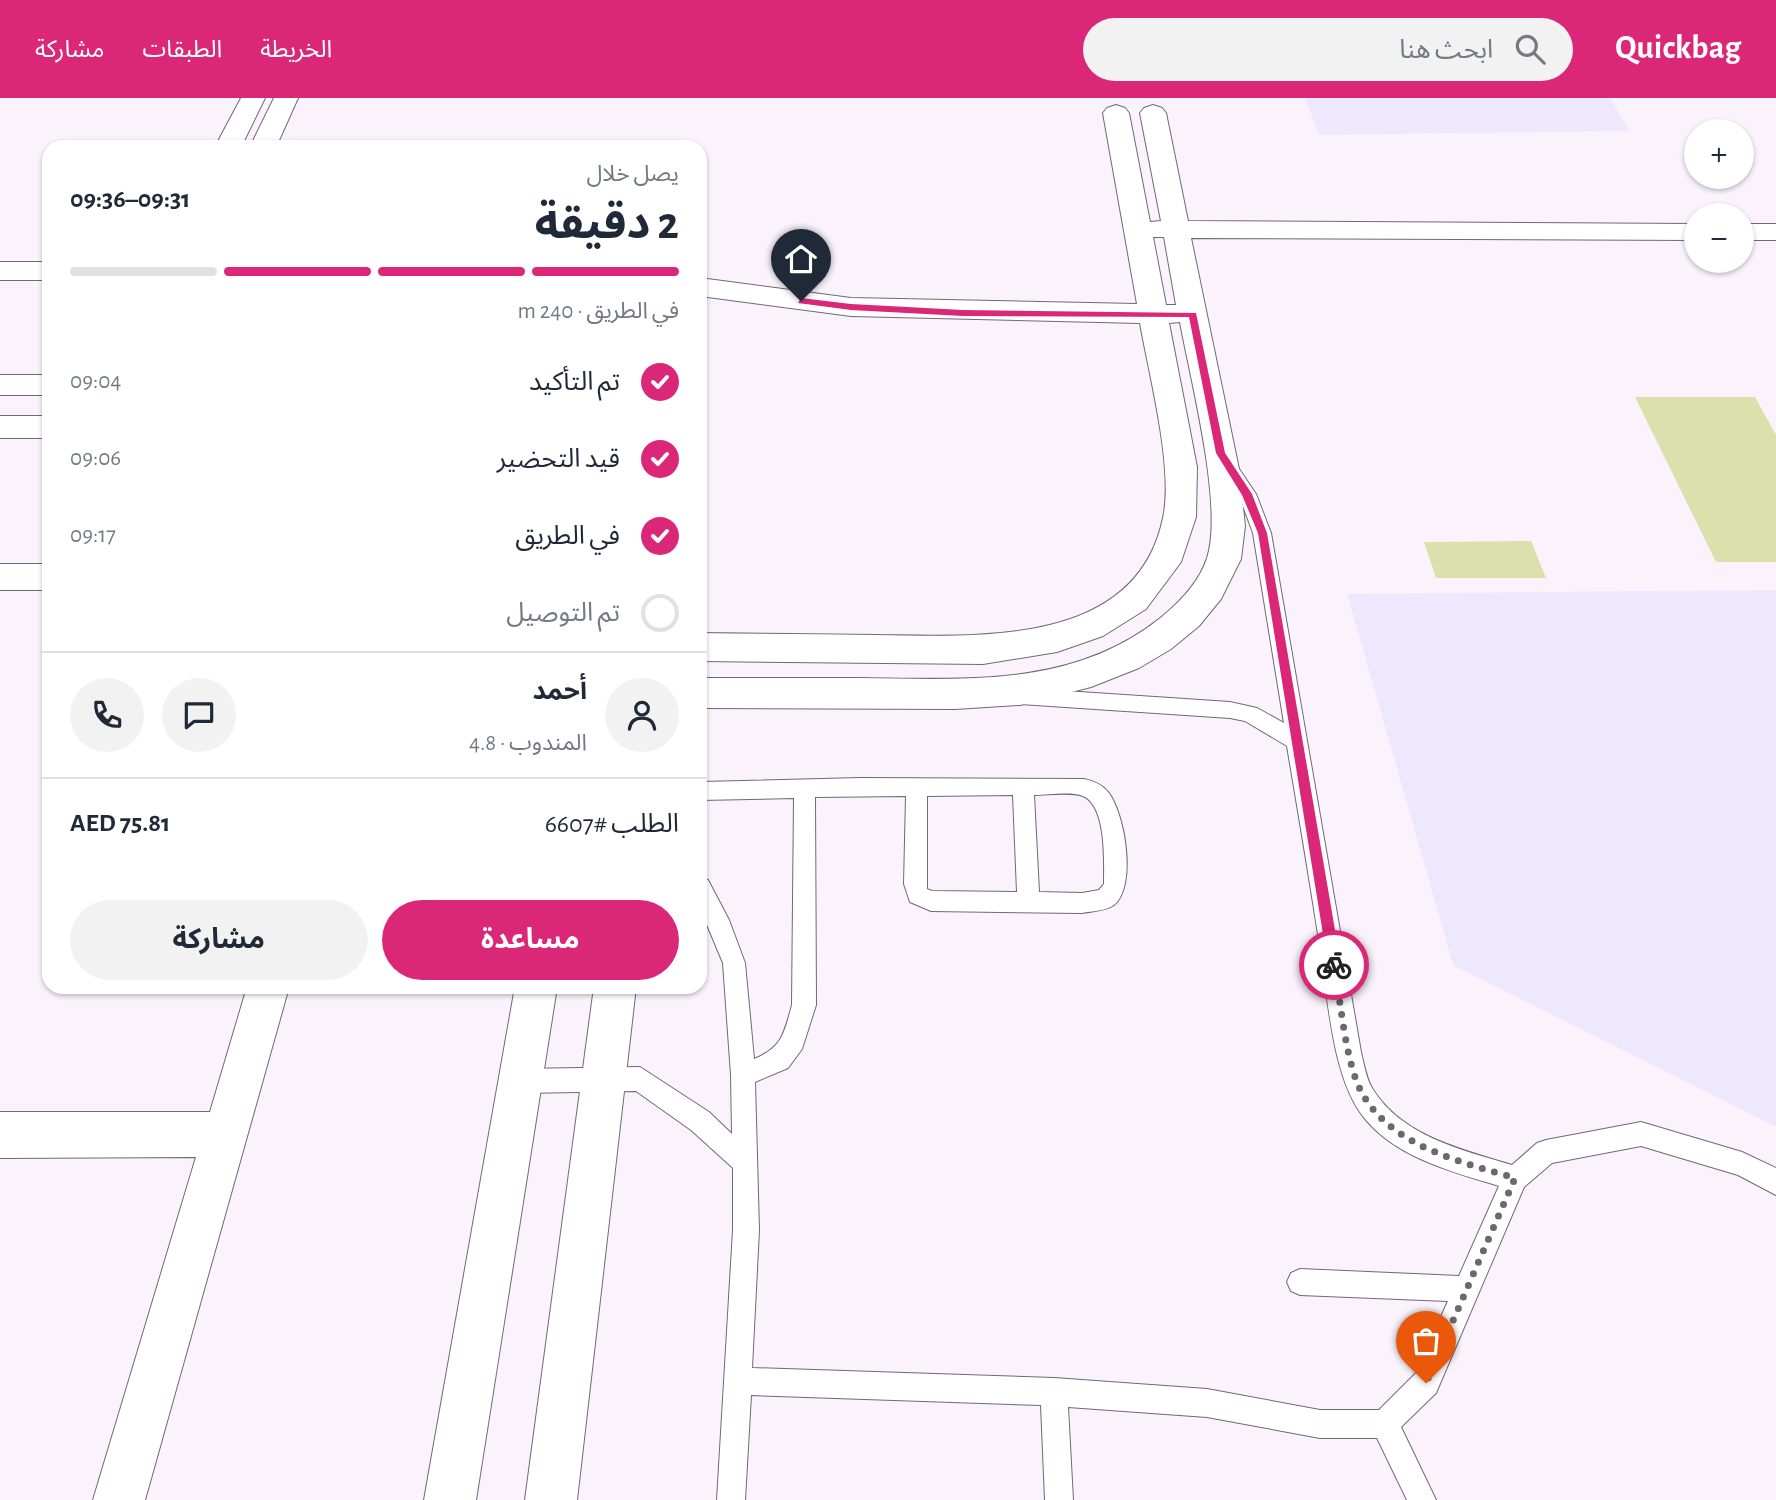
<!DOCTYPE html>
<html lang="ar">
<meta charset="utf-8">
<style>
body{margin:0;font-family:"Alegreya Sans","Noto Sans Arabic",sans-serif;background:#f2f2f3;color:#1f2937;direction:rtl;height:100vh;display:flex;flex-direction:column;font-size:26px;white-space:nowrap}
*{box-sizing:border-box;margin:0}
p{font-size:23px;color:#747a83}
.icon{flex:none;width:38px;height:38px;fill:none;stroke:currentColor;stroke-width:2;stroke-linecap:round;stroke-linejoin:round}
.map{position:relative;flex:1;overflow:hidden;direction:ltr}
.details{position:absolute;left:42px;top:42px;width:665px;height:854px;display:flex;flex-direction:column;background:#fff;border-radius:21px;box-shadow:0 2px 5px #0004;direction:rtl}
.details>*{flex:none}
.fabs{position:absolute;left:1684px;top:21px;display:grid;gap:14px}
.fabs a{display:grid;place-items:center;width:70px;height:70px;border-radius:50%;background:#fff;box-shadow:0 2px 5px #0004;font-size:35px}
.pin{position:absolute;display:grid;place-items:center;width:60px;height:60px;color:#fff;margin:-72px -30px;border-radius:50% 50% 50% 0;rotate:-45deg;box-shadow:0 0 7px #0007}
.pin .icon{rotate:45deg}
.courier{position:absolute;display:grid;place-items:center;width:70px;height:70px;margin:-35px;border:5px solid #db2777;border-radius:50%;background:#fff;color:#222;box-shadow:0 2px 9px #0007}
.head em{font-style:normal;font-weight:700}
.head div{display:flex;flex-direction:column-reverse}
.head{display:flex;align-items:center;justify-content:space-between;height:119px;padding:0 28px}
h1{font-size:46px;font-weight:700;line-height:52px}
.bar{display:grid;grid-template-columns:repeat(4,1fr);gap:10px 7px;align-content:center;height:84px;padding:0 28px}
.bar i{height:9px;border-radius:5px;background:#e0e1e3}
.bar .on{background:#db2777}
.bar p{grid-column:span 4}
.line{display:flex;align-items:center;gap:18px;padding:0 28px;border-top:2px solid #e0e1e3}
.line div{flex:1}
.round{display:grid;place-items:center;flex:none;width:74px;height:74px;border-radius:37px;background:#f2f2f3}
ol{padding:0 28px;list-style:none}
li{display:flex;align-items:center;gap:21px;height:77px}
li p{margin-inline-start:auto}
li .icon{padding:7px;border-radius:50%;background:#db2777;color:#fff;stroke-width:4}
li:last-child{color:#747a83}
li i{width:38px;height:38px;border:4px solid #e0e1e3;border-radius:50%}
.action{display:flex;gap:14px;margin-top:auto;padding:14px 28px}
.action a{flex:1;height:80px;border-radius:42px;background:#db2777;color:#fff;font-size:28px;font-weight:700;line-height:80px;text-align:center}
.action a+a{background:#f2f2f3;color:#1f2937}
header{display:flex;align-items:center;gap:42px;box-sizing:border-box;height:98px;padding:0 35px;background:#db2777;color:#fff}
header strong{font-size:33px}
nav{display:flex;gap:38px;margin-inline-start:auto;font-size:24px}
.search{width:490px;height:63px;background:#f2f2f3;display:flex;align-items:center;gap:18px;box-sizing:border-box;padding:0 24px;border-radius:38px;color:#747a83;font-size:26px}
.map>svg:first-child{display:block}
.commercial{fill:#eee8fe}
.green{fill:#dbe0ad}
.lines{fill:none;stroke-linecap:round;stroke-linejoin:round}
.service-casing{stroke:#75657a;stroke-width:2}
.minor-casing{stroke:#75657a;stroke-width:2}
.service{fill:#fff;fill-rule:evenodd}
.minor{fill:#fff;fill-rule:evenodd}
.route{fill:#db2777}
.done{stroke:#6e6770;stroke-width:7;stroke-dasharray:0 12.6}
</style>
<header>
<strong>Quickbag</strong>
<div class="search"><svg class="icon" aria-label="search" viewBox="0 0 24 24"><circle cx="10" cy="10" r="6"/><path d="M15 15l6 6"/></svg>ابحث هنا</div>
<nav><a>الخريطة</a><a>الطبقات</a><a>مشاركة</a></nav>
</header>
<div class="map">
<svg width="1776" height="1402" viewBox="0 0 1776 1402">
<rect width="100%" height="100%" fill="#faf3fc"/>
<g class="commercial">
<path d="M1305,0H1610L1630,33L1319,37Z"/>
<path d="M1776,492V1029L1453,867L1347,496Z"/>
</g>
<g class="green">
<path d="M1635,299H1755L1776,337V464H1716Z"/>
<path d="M1531,443L1546,480H1436L1424,444Z"/>
</g>
<g class="lines">
<g class="service-casing">
<path id="service" d="M1225,357L1231,359L1256,396L1271,435L1361,954C1364,966 1366,980 1372,990C1401,1038 1462,1052 1512,1067L1537,1045L1546,1042L1641,1024L1742,1054L1776,1070V1097L1738,1077L1641,1048L1552,1065L1524,1089L1436,1295L1401,1329L1436,1402H1407L1377,1340H1320L1207,1319L1068,1309L1073,1402H1045L1041,1307L751,1297L745,1402H717L733,1132V1070L691,1032L636,993L520,995L512,991L508,983L512,975L520,971L640,969L709,1014L732,1036L731,977L723,865L700,810V779L708,782L729,822L745,865L754,961C783,949 784,935 792,907L794,700L700,702V684L861,680L1084,681C1093,683 1102,686 1108,694C1125,715 1137,788 1114,807C1106,813 1092,813 1082,815L931,813L910,804L904,786L906,698L815,699L816,907L802,951L788,970L755,984L759,1132L752,1270L1054,1280L1207,1291L1320,1312H1379L1416,1275L1448,1203L1300,1197L1291,1193L1287,1184L1291,1175L1300,1171L1459,1178L1499,1088C1453,1074 1398,1060 1366,1022C1331,982 1328,895 1319,843C1309,778 1298,713 1287,648L1245,623L1230,620L1020,606L1013,604L1010,598L1013,592L1020,590L1230,604L1257,610L1284,625L1253,435L1239,397L1216,363ZM1013,697L1017,794L932,793L927,791V698ZM1034,697C1048,697 1070,693 1083,698C1107,708 1104,765 1104,786L1099,792L1082,795L1039,794Z"/>
</g>
<g class="minor-casing">
<g id="minor">
<path d="M241,0H265L241,49H215Z"/>
<path d="M274,0H298L276,49H250Z"/>
<path d="M1116,7L1125,10L1129,15L1150,124L1161,123L1140,15L1144,10L1153,7L1162,10L1166,15L1188,123L1696,126V142L1191,140L1239,371L1245,428L1241,461L1221,501L1199,528L1171,551L1139,570L1091,589L1020,607L955,611L700,610V580C753,580 806,580 859,580C963,581 1072,590 1159,521C1179,505 1199,485 1207,460C1224,409 1190,280 1180,224L1169,225L1197,369L1196,419L1181,464L1146,511L1103,538L1057,554L983,566L700,563V535C759,536 817,536 876,537C977,538 1136,550 1163,420C1174,370 1149,277 1140,225L851,218L700,198V180L851,200L1137,206L1103,15L1107,10ZM1153,139H1164L1176,207H1166Z"/>
<rect x="1741" y="126" width="35" height="16"/>
<rect x="0" y="164" width="49" height="18"/>
<rect x="0" y="277" width="49" height="20"/>
<rect x="0" y="318" width="49" height="22"/>
<rect x="0" y="466" width="49" height="26"/>
<path d="M247,889H289L145,1402H93L196,1059L0,1060V1014H210Z"/>
<path d="M515,889H557L476,1402H424Z"/>
<path d="M594,889H636L577,1402H525Z"/>
</g>
</g>
<use href="#service" class="service"/>
<use href="#minor" class="minor"/>
</g>
<path class="route" d="M801,200L851,206L963,212L1196,215L1225,355L1252,396L1267,435L1341,867L1339,871H1330L1328,867L1258,435L1242,397L1216,355L1189,219L963,218L851,212L798,205Z"/>
<g class="lines">
<path class="done" d="M1334,867C1341,903 1345,966 1363,997C1394,1049 1461,1064 1515,1080L1426,1285"/>
</g>
</svg>
<div class="fabs">
<a>+</a>
<a>−</a>
</div>
<div class="pin" style="left:1426px;top:1285px;background:#ea580c"><svg class="icon" aria-label="bag" viewBox="0 0 24 24"><path d="M5 8h14l-1 12H6zM9 8a3 3 0 0 1 6 0"/></svg></div>
<div class="pin" style="left:801px;top:203px;background:#1f2937"><svg class="icon" aria-label="home" viewBox="0 0 24 24"><path d="M3 11l9-7 9 7M6 9v11h12V9"/></svg></div>
<div class="courier" style="left:1334px;top:867px"><svg class="icon" aria-label="bike" viewBox="0 0 24 24"><circle cx="6" cy="16" r="4"/><circle cx="18" cy="16" r="4"/><path d="M6 16l4-8h5l3 8M10 8l3 8H6M13 5h3"/></svg></div>
<section class="details">
<div class="head"><div><h1>2 دقيقة</h1><p>يصل خلال</p></div><em>09:31–09:36</em></div>
<div class="bar"><i class="on"></i><i class="on"></i><i class="on"></i><i></i><p>في الطريق · 240 m</p></div>
<ol>
<li><svg class="icon" aria-label="check" viewBox="0 0 24 24"><path d="M5 12l5 5 9-10"/></svg>تم التأكيد<p>09:04</p></li>
<li><svg class="icon" aria-label="check" viewBox="0 0 24 24"><path d="M5 12l5 5 9-10"/></svg>قيد التحضير<p>09:06</p></li>
<li><svg class="icon" aria-label="check" viewBox="0 0 24 24"><path d="M5 12l5 5 9-10"/></svg>في الطريق<p>09:17</p></li>
<li><i></i>تم التوصيل</li>
</ol>
<div class="line" style="height:126px"><a class="round"><svg class="icon" aria-label="person" viewBox="0 0 24 24"><circle cx="12" cy="8" r="4"/><path d="M4 21q1-7 8-7t8 7"/></svg></a><div><b>أحمد</b><p>المندوب · 4.8</p></div><a class="round"><svg class="icon" aria-label="chat" viewBox="0 0 24 24"><path d="M4 5h16v11H9l-5 4z"/></svg></a><a class="round"><svg class="icon" aria-label="phone" viewBox="0 0 24 24"><path d="M5 4h4l2 5-3 2q2 4 5 5l2-3 5 2v4C11 20 4 13 5 4z"/></svg></a></div>
<div class="line" style="height:91px"><div>الطلب #6607</div><b>AED 75.81</b></div>
<div class="action"><a>مساعدة</a><a>مشاركة</a></div>
</section>
</div>
